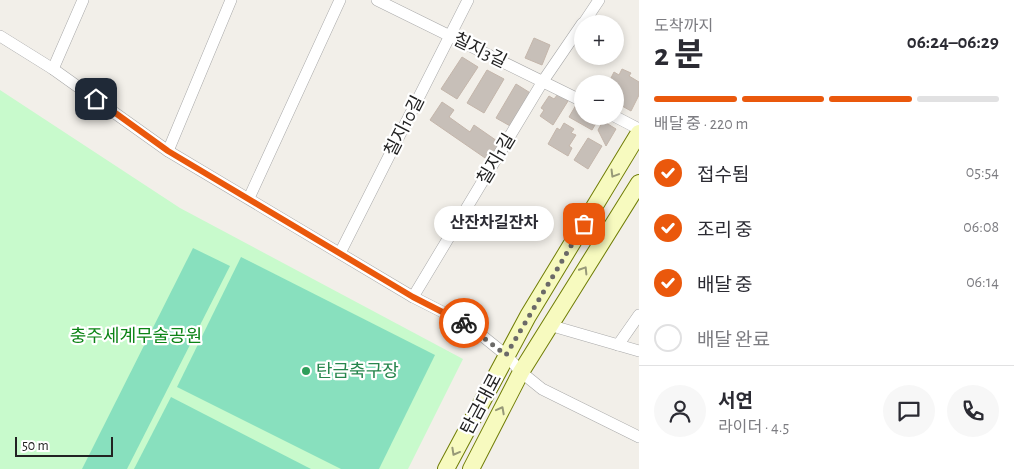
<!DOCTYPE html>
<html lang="ko">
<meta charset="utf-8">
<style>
body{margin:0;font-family:"Alegreya Sans","Noto Sans KR",sans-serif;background:#f7f7f7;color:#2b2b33;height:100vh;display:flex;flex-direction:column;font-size:19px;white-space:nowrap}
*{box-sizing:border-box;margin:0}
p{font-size:16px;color:#7c7c81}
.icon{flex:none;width:28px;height:28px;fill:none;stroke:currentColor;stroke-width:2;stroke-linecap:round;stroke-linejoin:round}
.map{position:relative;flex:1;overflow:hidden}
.sheet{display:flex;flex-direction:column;background:#fff;width:375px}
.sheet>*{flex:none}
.buttons{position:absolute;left:574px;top:15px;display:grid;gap:10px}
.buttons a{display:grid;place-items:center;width:50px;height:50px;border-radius:50%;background:#fff;box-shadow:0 2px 8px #0003;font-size:25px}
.scale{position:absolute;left:15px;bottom:12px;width:98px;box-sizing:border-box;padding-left:5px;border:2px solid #222;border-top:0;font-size:14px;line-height:18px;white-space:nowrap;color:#222;-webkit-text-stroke:4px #fff;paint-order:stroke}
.pin{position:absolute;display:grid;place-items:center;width:42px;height:42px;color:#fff;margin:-21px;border-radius:10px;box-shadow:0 2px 8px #0006}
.courier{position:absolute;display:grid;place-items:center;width:50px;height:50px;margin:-25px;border:4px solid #ea580c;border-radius:50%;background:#fff;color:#222;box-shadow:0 1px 6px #0007}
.bubble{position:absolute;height:35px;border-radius:18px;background:#fff;box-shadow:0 2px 8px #0003;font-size:16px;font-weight:700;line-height:35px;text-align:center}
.overview em{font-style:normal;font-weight:700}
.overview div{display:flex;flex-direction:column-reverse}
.overview{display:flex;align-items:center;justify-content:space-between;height:85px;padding:0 15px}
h1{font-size:32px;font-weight:700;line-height:38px}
.bar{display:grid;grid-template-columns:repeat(4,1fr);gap:8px 5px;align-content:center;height:60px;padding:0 15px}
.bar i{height:6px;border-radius:4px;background:#e1e1e2}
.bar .on{background:#ea580c}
.bar p{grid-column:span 4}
.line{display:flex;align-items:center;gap:12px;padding:0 15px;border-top:1px solid #e1e1e2}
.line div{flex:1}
.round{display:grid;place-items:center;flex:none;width:52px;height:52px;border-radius:26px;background:#f7f7f7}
ol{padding:0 15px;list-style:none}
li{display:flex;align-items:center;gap:15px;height:55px}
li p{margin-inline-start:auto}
li .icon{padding:5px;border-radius:50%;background:#ea580c;color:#fff;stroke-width:4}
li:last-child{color:#7c7c81}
li i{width:28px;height:28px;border:2px solid #e1e1e2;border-radius:50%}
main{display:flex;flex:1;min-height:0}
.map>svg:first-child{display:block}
.park{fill:#c8facc}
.pitch{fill:#88e0be}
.building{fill:#c7bfb8;stroke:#c4b6ab}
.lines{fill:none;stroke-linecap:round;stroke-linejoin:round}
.minor-casing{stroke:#a9a9a9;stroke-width:12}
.secondary-casing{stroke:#707d05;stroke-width:18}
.minor{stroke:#fff;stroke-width:11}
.secondary{stroke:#f7fabf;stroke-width:16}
.oneway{stroke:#979978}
.done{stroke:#6b6a68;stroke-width:5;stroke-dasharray:0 9}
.route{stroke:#ea580c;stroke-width:6}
.leisure-dot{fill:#2e9e5b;stroke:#fff;stroke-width:2}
.labels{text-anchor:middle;stroke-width:4.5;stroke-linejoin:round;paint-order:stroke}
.street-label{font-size:18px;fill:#222;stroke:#fff}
.park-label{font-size:18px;fill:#0c8416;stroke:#fff}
.leisure-label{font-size:18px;fill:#27864d;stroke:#fff;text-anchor:start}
</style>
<main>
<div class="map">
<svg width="639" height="469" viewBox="0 0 639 469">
<rect width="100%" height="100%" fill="#f2efe9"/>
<path class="park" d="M0,90L180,208L463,359L408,469H0Z"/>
<g class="pitch">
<path d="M193,248L230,266L127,469H82Z"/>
<path d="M241,257L435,355L379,469H341L177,387Z"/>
<path d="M171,397L311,469H134Z"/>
</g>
<g class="building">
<path d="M534,38L550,45L542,65L525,58Z"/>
<path d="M462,57L478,67L457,99L441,89Z"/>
<path d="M622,69L631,73L629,76L639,82V95L631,111L615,102V84H608L614,72L619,75Z"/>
<path d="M487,70L504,79L484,113L467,103Z"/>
<path d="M516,84L532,94L512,127L496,118Z"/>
<path d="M558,94L568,101L553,125L540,116L544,110L541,108L549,96L554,99Z"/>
<path d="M442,102L454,110L449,117L470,132L474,125L500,143L488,160L430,120Z"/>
<path d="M576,105L582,108V116L599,118L592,130L569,117Z"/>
<path d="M603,121L616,129L606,146L598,130Z"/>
<path d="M564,123L574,129L571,133L576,135L569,146L572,148L568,156L548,144L557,128L560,130Z"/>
<path d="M588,138L602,146L588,169L574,160Z"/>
</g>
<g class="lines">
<g class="minor-casing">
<g id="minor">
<path d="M377,0L582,101"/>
<path d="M583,24L599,0"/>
<path d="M0,36L53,69L168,151L413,297L470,326L506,355L521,372L542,389L639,437"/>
<path d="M53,69L83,0"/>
<path d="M614,116L639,129"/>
<path d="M168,151L231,0"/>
<path d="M249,198L340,0"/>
<path d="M340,253L468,0"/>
<path d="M413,297L543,81L582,24"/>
<path d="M549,325L639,351"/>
<path d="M618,345L639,315"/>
</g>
</g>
<g class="secondary-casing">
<g id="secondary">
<path d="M446,469L528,316L639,133"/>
<path d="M471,469L521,372L639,183"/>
</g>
</g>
<use href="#minor" class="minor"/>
<use href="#secondary" class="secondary"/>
</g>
<defs><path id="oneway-chevron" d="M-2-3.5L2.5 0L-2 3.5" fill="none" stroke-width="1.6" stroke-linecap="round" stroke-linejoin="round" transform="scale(1.25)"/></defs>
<g class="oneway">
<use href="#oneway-chevron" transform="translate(614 174) rotate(121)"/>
<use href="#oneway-chevron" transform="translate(584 270) rotate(-58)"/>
<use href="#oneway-chevron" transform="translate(501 410) rotate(-62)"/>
<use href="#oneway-chevron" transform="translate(455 452) rotate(119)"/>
</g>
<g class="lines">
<path class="done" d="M464,323L506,355L584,224"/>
<path class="route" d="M96,99L168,151L413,297L464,323"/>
</g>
<circle class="leisure-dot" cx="306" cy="371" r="5"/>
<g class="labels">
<g class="street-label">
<text transform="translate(480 50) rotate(26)" y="6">칠지3길</text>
<text transform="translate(404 126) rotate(-63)" y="6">칠지10길</text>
<text transform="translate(496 159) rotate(-59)" y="6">칠지1길</text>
<text transform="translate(481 404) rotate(-62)" y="6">탄금대로</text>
</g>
<g class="park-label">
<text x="136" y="342">충주세계무술공원</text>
</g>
<g class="leisure-label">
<text x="316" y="377">탄금축구장</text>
</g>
</g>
</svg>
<div class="buttons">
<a>+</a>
<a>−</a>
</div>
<div class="scale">50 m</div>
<div class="pin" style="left:584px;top:224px;background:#ea580c"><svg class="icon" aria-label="bag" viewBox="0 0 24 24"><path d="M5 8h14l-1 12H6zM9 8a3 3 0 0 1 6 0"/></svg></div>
<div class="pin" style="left:96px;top:99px;background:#1f2937"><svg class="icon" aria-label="home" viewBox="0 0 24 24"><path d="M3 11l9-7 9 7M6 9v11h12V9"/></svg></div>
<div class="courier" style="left:464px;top:323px"><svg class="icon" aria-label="bike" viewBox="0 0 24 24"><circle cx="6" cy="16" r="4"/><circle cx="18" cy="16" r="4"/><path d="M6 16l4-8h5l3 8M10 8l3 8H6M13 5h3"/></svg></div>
<div class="bubble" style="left:434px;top:206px;width:120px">산잔차길잔차</div>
</div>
<section class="sheet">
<div class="overview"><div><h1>2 분</h1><p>도착까지</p></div><em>06:24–06:29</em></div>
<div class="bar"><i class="on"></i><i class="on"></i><i class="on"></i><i></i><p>배달 중 · 220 m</p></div>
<ol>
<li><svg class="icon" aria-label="check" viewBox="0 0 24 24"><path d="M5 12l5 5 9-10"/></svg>접수됨<p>05:54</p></li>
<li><svg class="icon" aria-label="check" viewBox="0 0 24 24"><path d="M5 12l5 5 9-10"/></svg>조리 중<p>06:08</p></li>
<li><svg class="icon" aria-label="check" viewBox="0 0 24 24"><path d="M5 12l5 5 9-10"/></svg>배달 중<p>06:14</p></li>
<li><i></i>배달 완료</li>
</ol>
<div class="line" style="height:90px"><a class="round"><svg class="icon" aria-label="person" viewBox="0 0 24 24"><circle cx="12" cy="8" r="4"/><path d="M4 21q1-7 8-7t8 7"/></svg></a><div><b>서연</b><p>라이더 · 4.5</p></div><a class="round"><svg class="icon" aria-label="chat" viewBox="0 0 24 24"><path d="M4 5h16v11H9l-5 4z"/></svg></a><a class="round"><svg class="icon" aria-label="phone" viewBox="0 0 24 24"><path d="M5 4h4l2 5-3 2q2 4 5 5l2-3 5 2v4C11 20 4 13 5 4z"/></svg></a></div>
</section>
</main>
